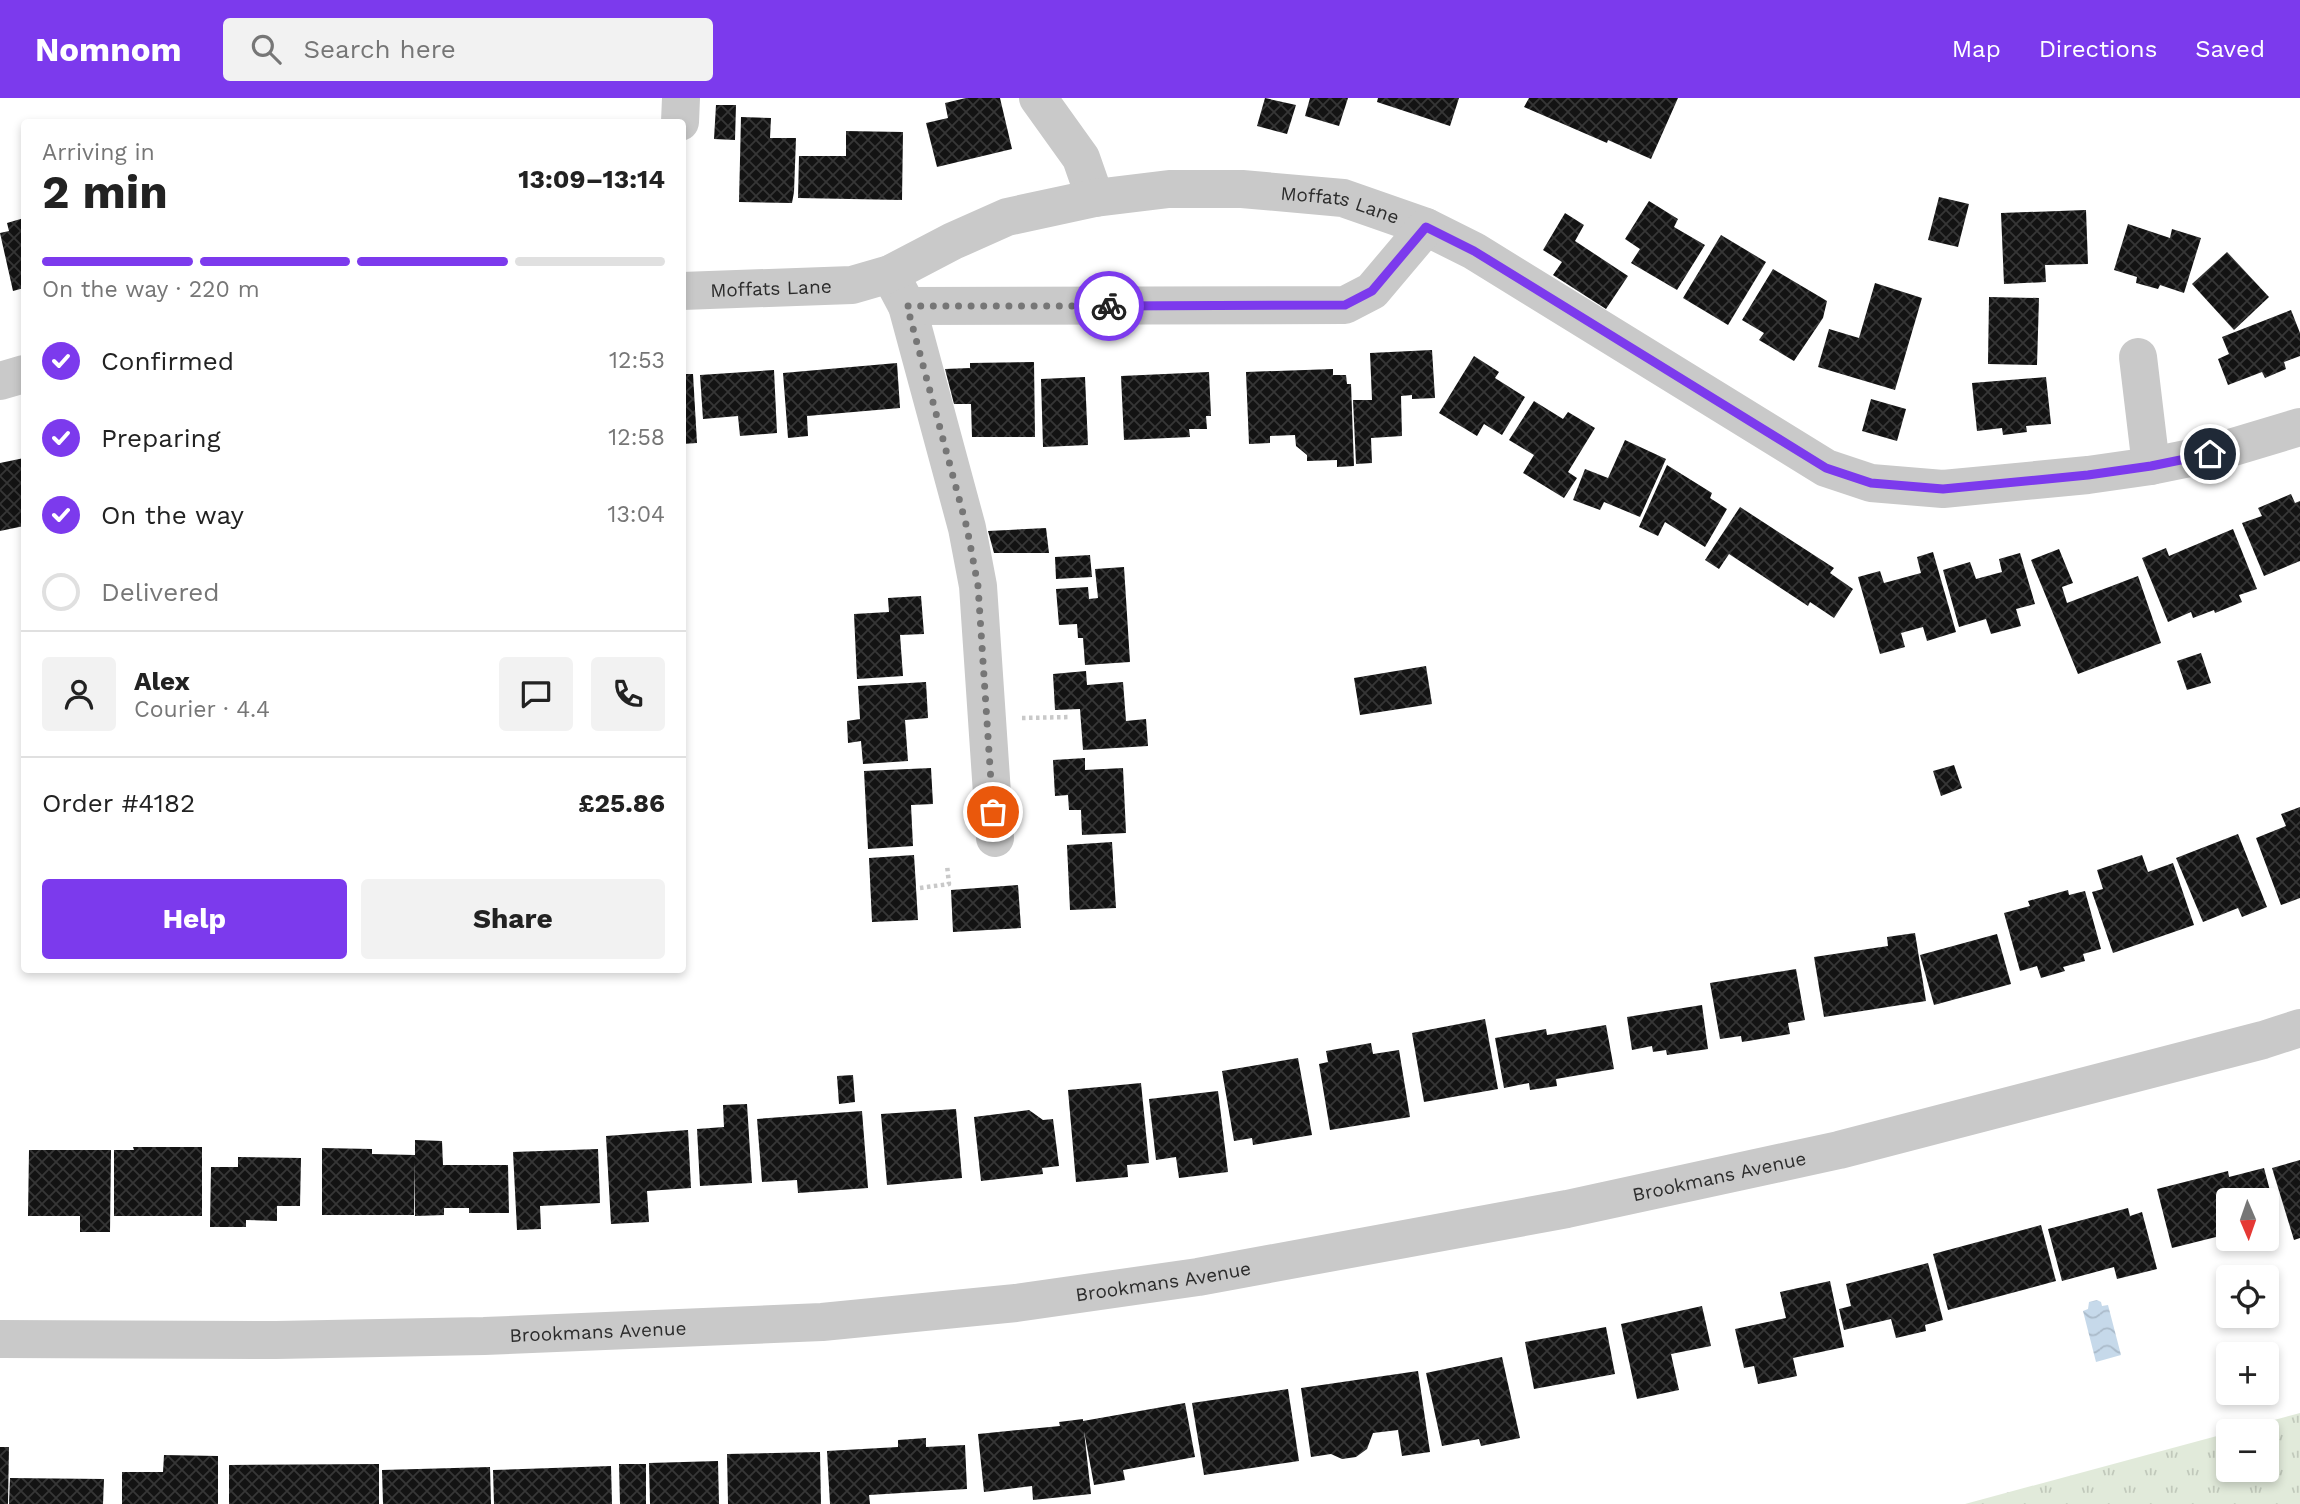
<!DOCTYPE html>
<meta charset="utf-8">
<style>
body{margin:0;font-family:"Work Sans",sans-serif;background:#f2f2f2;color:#222;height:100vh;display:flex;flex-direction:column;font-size:26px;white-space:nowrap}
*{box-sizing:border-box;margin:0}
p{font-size:23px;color:#767676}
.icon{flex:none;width:38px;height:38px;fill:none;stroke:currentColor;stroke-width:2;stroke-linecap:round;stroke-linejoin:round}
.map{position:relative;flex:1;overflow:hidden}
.sheet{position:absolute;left:21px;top:21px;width:665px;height:854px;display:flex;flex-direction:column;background:#fff;border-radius:7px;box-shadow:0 4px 10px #0003}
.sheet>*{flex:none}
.needle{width:46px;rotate:178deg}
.tools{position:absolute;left:2216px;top:1090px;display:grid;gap:14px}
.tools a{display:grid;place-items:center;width:63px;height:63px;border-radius:7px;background:#fff;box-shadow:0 4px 10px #0003;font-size:35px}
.pin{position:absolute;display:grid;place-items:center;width:60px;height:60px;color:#fff;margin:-30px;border:4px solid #fff;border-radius:50%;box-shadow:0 2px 7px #0007}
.courier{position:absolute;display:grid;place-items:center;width:70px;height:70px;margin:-35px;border:5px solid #7c3aed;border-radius:50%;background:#fff;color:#222;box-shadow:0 2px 9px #0007}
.summary em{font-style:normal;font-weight:700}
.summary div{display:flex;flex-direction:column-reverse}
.summary{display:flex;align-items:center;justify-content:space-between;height:119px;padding:0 21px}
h1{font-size:46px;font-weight:700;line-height:52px}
.bar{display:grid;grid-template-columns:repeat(4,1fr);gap:10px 7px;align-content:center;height:84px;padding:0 21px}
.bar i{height:9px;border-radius:5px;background:#e0e0e0}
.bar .current{background:#7c3aed}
.bar p{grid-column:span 4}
.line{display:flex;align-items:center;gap:18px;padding:0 21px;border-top:2px solid #e0e0e0}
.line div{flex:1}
.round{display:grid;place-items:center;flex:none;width:74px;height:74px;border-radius:7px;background:#f2f2f2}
ol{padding:0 21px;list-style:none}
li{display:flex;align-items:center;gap:21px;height:77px}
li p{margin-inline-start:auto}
li .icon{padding:7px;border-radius:50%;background:#7c3aed;color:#fff;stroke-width:4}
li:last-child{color:#767676}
li i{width:38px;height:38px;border:4px solid #e0e0e0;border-radius:50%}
.action{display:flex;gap:14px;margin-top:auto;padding:14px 21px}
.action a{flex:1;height:80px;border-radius:7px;background:#7c3aed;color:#fff;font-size:28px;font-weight:700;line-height:80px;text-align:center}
.action a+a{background:#f2f2f2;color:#222}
header{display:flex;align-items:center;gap:42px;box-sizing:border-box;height:98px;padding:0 35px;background:#7c3aed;color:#fff}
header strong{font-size:33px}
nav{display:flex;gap:38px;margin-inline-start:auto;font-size:24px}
.search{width:490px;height:63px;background:#f2f2f2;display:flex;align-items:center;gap:18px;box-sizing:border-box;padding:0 24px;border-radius:7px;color:#767676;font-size:26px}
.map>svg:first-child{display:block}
.grass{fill:url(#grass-tufts)}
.water{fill:url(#water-waves)}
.building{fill:url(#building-cross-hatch)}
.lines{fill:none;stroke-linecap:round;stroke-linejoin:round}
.path{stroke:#c9c9c9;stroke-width:4.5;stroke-dasharray:3.5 3.5;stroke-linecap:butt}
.minor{stroke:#c9c9c9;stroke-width:38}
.done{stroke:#767676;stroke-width:7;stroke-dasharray:0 12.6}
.route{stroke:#7c3aed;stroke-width:9}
.labels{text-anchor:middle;stroke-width:7;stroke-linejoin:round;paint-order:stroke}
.street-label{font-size:19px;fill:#2c2c2c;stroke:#fff}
</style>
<header>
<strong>Nomnom</strong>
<div class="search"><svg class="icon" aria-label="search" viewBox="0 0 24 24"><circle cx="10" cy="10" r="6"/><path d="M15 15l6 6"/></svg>Search here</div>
<nav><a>Map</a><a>Directions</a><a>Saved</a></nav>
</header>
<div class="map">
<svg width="2300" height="1406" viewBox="0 0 2300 1406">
<defs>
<pattern id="grass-tufts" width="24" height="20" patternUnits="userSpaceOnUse" patternTransform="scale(1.75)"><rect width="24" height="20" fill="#e1eada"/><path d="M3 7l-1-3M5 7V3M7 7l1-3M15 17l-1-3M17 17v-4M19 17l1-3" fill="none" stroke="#c1c9bb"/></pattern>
<pattern id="water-waves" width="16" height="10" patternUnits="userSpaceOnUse" patternTransform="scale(1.75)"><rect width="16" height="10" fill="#c6d9ea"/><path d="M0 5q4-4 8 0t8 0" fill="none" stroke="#aabac9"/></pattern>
<pattern id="building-cross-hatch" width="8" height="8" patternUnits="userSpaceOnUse" patternTransform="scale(1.75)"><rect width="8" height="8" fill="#131313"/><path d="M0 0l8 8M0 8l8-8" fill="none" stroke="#363636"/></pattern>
</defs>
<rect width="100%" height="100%" fill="#fff"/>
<path class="grass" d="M2300,1315V1406H1965L2228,1335V1372H2266V1334L2233,1333Z"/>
<path class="water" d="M2097,1202L2101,1204L2102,1208L2108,1207L2121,1257L2096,1264L2083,1213L2088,1211L2089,1204Z"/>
<g class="building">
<path d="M966,0H1000L1012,51L937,69L926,25L948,20L945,5Z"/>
<path d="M1265,0L1296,7L1287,36L1257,28Z"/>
<path d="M1310,0H1348L1339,28L1305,18Z"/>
<path d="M1378,0H1459L1450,28L1377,4Z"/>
<path d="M1529,0H1678L1651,61L1608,42L1607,45L1524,9Z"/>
<path d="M716,7H736L735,42L714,41Z"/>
<path d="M741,19L771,20L770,40H796L794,94L792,105L739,104Z"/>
<path d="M846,33L903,34L902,102L798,100L799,58H846Z"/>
<path d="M1939,99L1969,106L1958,149L1928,142Z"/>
<path d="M1649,103L1678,121L1674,129L1705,147L1677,192L1631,165L1640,151L1625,141Z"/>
<path d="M2086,112L2088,166L2045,167L2046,184L2004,186L2001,115Z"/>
<path d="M1565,115L1584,127L1575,143L1628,178L1606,211L1553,177L1562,164L1543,152Z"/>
<path d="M24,120V190L13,193L0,135L9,133L7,125Z"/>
<path d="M2128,126L2170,140L2172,131L2201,140L2184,195L2160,187L2158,191L2136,185L2137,179L2114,172Z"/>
<path d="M1721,137L1766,164L1728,227L1683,200Z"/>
<path d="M2227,154L2269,199L2234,232L2192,186Z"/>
<path d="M1773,171L1827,203L1823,220L1794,263L1759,242L1764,235L1742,222Z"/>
<path d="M1875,185L1922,200L1895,292L1818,269L1829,231L1859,240Z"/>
<path d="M1989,199L2039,200L2037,267L1988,266Z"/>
<path d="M2291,212L2300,235V258L2284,264L2286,271L2265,280L2262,274L2228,287L2218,261L2229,256L2222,239Z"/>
<path d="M1432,252L1435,300L1412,301V297L1401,298L1402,338L1371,340L1372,365L1356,366L1353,302H1372L1370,255Z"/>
<path d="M1474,258L1499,274L1495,280L1525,299L1502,337L1484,326L1477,338L1439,315Z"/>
<path d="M1034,264L1035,339H972L971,306H954L945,271L970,270V265Z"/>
<path d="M897,265L900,310L807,318L808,338L788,340L783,275Z"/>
<path d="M1333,271V277H1346L1347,286H1351L1354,368L1337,369V362L1307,363V357L1296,348L1295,337L1270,338V345L1249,346L1246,274Z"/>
<path d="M774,272L777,335L740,338L738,318L703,321L700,277Z"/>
<path d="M1209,274L1211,318H1206L1207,331H1189L1190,339L1124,342L1121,278Z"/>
<path d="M682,276H693L697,345L682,346Z"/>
<path d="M1085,279L1088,347L1043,349L1041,281Z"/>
<path d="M2046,279L2051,326L2026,328L2027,334L2003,337L2002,330L1977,333L1972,285Z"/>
<path d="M1871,301L1906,311L1897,343L1862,333Z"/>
<path d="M1534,303L1563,321L1568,314L1595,330L1568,374L1577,380L1564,400L1523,375L1534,357L1509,342Z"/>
<path d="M1625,342L1666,361L1640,419L1604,404L1600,412L1573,402L1585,371L1608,380Z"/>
<path d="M24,360V428L0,433V365Z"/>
<path d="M1667,367L1712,395L1710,400L1727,411L1705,449L1665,424L1658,438L1639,429Z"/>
<path d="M2291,396L2295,405L2300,403V463L2264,478L2242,425L2262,418L2258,410Z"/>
<path d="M1740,409L1834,470L1830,475L1853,491L1834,520L1810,504L1808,508L1729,456L1719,471L1705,462Z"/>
<path d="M1046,430L1049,455H994L988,433Z"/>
<path d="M2233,431L2257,491L2239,497L2242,504L2215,515L2214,512L2193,520L2191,514L2168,524L2142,460L2166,450L2169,458Z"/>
<path d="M2059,451L2073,485L2062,489L2067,505L2138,478L2161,545L2078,576L2031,462Z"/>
<path d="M1933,454L1956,534L1927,543L1923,529L1901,535L1905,549L1880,556L1858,479L1880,473L1884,485L1921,475L1917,459Z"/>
<path d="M2020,455L2035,506L2016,511L2021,528L1991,536L1986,521L1959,529L1943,472L1970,464L1976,481L2002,474L1999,461Z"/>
<path d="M1090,457L1092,479L1056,481L1055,459Z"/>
<path d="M1124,469L1130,564L1085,567L1083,540H1078L1077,526L1059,527L1056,491L1088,489L1089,501L1098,500L1095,471Z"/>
<path d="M921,498L924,536L900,537L903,578L857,581L854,516L889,514L888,500Z"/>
<path d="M2201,555L2211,585L2187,592L2177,563Z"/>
<path d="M1426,568L1432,606L1360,617L1354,580Z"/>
<path d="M1086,573L1087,587L1123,584L1126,623L1146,621L1148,648L1083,652L1080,611L1055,612L1053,576Z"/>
<path d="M926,584L928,620L905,622L908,663L863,666L861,643L848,645L847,623L860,621L858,588Z"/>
<path d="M1085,660V672L1123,670L1126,735L1082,737L1081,712H1069L1068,697L1055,698L1053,662Z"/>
<path d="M1954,667L1962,690L1941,698L1933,673Z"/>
<path d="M931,670L933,706L911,707L913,748L868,751L864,673Z"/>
<path d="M2300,709V800L2281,807L2256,740L2286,728L2281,716Z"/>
<path d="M2238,736L2267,809L2242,819L2238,810L2203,824L2176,760Z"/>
<path d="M1112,744L1116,810L1070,812L1067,747Z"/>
<path d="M914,757L918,822L872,824L869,760Z"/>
<path d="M2142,757L2148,774L2173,765L2194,827L2113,855L2092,794L2103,791L2097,772Z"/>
<path d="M1018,787L1021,830L953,834L951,792Z"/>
<path d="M2068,792L2069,797L2085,793L2101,851L2083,856L2085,863L2063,869L2065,873L2041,880L2037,868L2020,873L2004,815L2030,808L2028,803Z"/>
<path d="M1915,835L1926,903L1824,919L1814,859L1888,848L1887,839Z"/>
<path d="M1997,836L2011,886L1934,907L1920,857Z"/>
<path d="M1796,871L1805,922L1788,925L1790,936L1742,944L1741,938L1720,941L1710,885Z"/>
<path d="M1702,907L1708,951L1667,957L1666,952L1653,954L1652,948L1632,952L1627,919Z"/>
<path d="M1485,921L1498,991L1424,1004L1412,935Z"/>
<path d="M1606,927L1614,971L1556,981L1557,988L1530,992L1529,985L1504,990L1495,940L1546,931L1547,937Z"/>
<path d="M1371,945L1373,956L1399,952L1410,1019L1330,1032L1319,966L1328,964L1326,953Z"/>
<path d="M1298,960L1312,1037L1253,1047L1252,1040L1234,1043L1222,973Z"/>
<path d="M853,977L855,1004L839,1006L837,978Z"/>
<path d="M1141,985L1149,1065L1127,1067L1128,1079L1076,1084L1068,992Z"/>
<path d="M1218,993L1228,1074L1179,1080L1176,1059L1156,1062L1149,1001Z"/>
<path d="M747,1006L752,1085L700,1088L697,1031L724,1029L723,1007Z"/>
<path d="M956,1011L962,1080L887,1087L881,1016Z"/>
<path d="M1029,1012L1043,1022L1053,1021L1059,1068L1042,1070L1043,1076L981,1083L974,1019Z"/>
<path d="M862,1013L868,1090L798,1095L797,1082L762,1084L757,1021Z"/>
<path d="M688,1032L691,1090L647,1093L649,1124L611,1126L606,1038Z"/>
<path d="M415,1042L442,1043L443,1067H508L509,1115H469V1110H444V1117L415,1118L414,1063V1117H322V1050L372,1051V1056L415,1057Z"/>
<path d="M133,1049H202V1118H114V1052H134Z"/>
<path d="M598,1051L600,1105L540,1108L541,1131L517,1132L513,1054Z"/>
<path d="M29,1052H111L110,1134H80V1118H28Z"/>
<path d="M238,1059L301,1060L300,1108H277V1123L246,1122V1129H210L211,1069H238Z"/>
<path d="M2300,1062V1140L2294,1142L2272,1070Z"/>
<path d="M2264,1070L2278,1123L2266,1126V1102H2228V1136L2172,1150L2157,1091L2228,1073L2229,1079Z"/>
<path d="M2128,1110L2130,1118L2142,1114L2157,1171L2117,1181L2114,1169L2062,1183L2048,1131Z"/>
<path d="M2041,1127L2056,1183L1948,1212L1933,1156Z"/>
<path d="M1928,1165L1943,1222L1925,1227L1926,1233L1896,1240L1891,1221L1844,1232L1839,1211L1851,1208L1846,1186Z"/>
<path d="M1830,1183L1844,1249L1793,1260L1797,1278L1758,1286L1754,1268L1744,1270L1735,1231L1786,1220L1780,1194Z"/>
<path d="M1702,1208L1711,1248L1671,1256L1679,1292L1637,1301L1621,1226Z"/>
<path d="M1606,1229L1615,1276L1534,1291L1525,1244Z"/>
<path d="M1502,1259L1520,1340L1481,1348L1479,1341L1442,1348L1426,1275Z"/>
<path d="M1418,1273L1430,1354L1402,1358L1398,1332L1373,1335L1367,1351L1356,1359L1342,1361L1331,1356L1311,1359L1301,1290Z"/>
<path d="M1288,1291L1299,1363L1204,1377L1192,1305Z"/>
<path d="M1185,1305L1195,1359L1123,1372L1125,1382L1094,1387L1084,1333L1091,1396L1033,1402L1032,1388L984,1394L978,1336L1060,1328L1059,1324L1083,1321V1323Z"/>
<path d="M926,1340V1349L965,1347L967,1391L869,1397L870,1406H830L827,1353L898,1349V1342Z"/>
<path d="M0,1349H9L8,1406H0Z"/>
<path d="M820,1354L821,1406H728L727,1356Z"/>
<path d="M164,1357L218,1358V1406H122V1374H163Z"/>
<path d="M718,1363L719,1406H650L649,1365Z"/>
<path d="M379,1366V1406H229V1367Z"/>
<path d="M619,1366H646V1406H620Z"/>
<path d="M611,1368L612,1406H494L493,1372Z"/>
<path d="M490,1369L491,1406H383L382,1372Z"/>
<path d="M10,1380L104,1381L103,1406H9Z"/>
</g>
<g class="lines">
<g class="path">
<path d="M1022,620L1071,619"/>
<path d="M920,790L949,786L947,767"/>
</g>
<g class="minor">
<path d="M1038,0L1081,60L1095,100"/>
<path d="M680,24L681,0"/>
<path d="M890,176L907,208L967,430L978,488L995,740"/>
<path id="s1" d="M682,193L852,187L890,176L953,143L1007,119L1095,100L1169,91H1242L1343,100L1426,129L1474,153L1826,370L1871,385L1943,391L2088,377L2151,368L2210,356L2300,329"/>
<path d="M907,208L1345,207L1372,193L1426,129"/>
<path d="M2138,259L2151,368"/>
<path d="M0,283L24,276"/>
<path id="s2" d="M0,1241L276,1242L484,1238L822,1224L1016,1205L1198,1179L1567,1111L1839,1052L2263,942L2300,930"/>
</g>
</g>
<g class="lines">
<path class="done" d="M993,714L978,488L967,430L907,208H1109"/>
<path class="route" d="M1109,208L1345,207L1372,193L1426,129L1474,153L1826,370L1871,385L1943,391L2088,377L2151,368L2210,356"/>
</g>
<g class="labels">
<g class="street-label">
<text dy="7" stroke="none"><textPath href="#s1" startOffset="677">Moffats Lane</textPath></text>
<text dy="7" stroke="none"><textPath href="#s1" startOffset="89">Moffats Lane</textPath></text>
<text dy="7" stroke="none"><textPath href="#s2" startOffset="1732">Brookmans Avenue</textPath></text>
<text dy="7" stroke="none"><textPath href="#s2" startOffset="1166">Brookmans Avenue</textPath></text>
<text dy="7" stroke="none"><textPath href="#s2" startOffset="598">Brookmans Avenue</textPath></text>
</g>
</g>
</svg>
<div class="tools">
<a><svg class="needle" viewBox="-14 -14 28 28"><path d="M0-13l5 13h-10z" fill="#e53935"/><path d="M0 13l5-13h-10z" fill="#767676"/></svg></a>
<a><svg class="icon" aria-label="locate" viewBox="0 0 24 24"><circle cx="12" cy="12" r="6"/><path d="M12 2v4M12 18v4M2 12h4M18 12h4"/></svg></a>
<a>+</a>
<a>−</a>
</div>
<div class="pin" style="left:993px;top:714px;background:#ea580c"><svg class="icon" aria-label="bag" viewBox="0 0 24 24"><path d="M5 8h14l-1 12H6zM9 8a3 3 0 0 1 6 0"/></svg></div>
<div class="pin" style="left:2210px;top:356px;background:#1f2937"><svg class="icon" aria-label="home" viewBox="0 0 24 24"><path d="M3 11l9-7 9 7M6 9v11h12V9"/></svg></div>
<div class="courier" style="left:1109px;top:208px"><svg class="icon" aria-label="bike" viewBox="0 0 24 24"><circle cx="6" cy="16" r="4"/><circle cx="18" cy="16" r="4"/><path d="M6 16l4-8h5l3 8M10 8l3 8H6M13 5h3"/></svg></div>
<section class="sheet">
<div class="summary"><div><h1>2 min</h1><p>Arriving in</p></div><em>13:09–13:14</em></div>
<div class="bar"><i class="current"></i><i class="current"></i><i class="current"></i><i></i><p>On the way · 220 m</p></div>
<ol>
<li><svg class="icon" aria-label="check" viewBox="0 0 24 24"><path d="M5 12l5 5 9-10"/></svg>Confirmed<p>12:53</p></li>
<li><svg class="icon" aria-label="check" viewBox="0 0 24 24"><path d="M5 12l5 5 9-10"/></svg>Preparing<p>12:58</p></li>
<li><svg class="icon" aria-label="check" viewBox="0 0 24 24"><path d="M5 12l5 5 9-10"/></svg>On the way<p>13:04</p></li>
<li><i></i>Delivered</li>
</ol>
<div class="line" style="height:126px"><a class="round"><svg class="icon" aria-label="person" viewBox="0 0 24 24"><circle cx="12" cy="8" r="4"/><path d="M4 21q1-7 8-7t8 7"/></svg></a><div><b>Alex</b><p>Courier · 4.4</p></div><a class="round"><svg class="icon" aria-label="chat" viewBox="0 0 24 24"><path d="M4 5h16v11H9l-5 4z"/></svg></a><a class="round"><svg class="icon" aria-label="phone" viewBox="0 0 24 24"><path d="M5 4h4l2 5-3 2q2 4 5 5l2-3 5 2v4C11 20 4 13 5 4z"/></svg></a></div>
<div class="line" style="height:91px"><div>Order #4182</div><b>£25.86</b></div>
<div class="action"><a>Help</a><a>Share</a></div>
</section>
</div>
